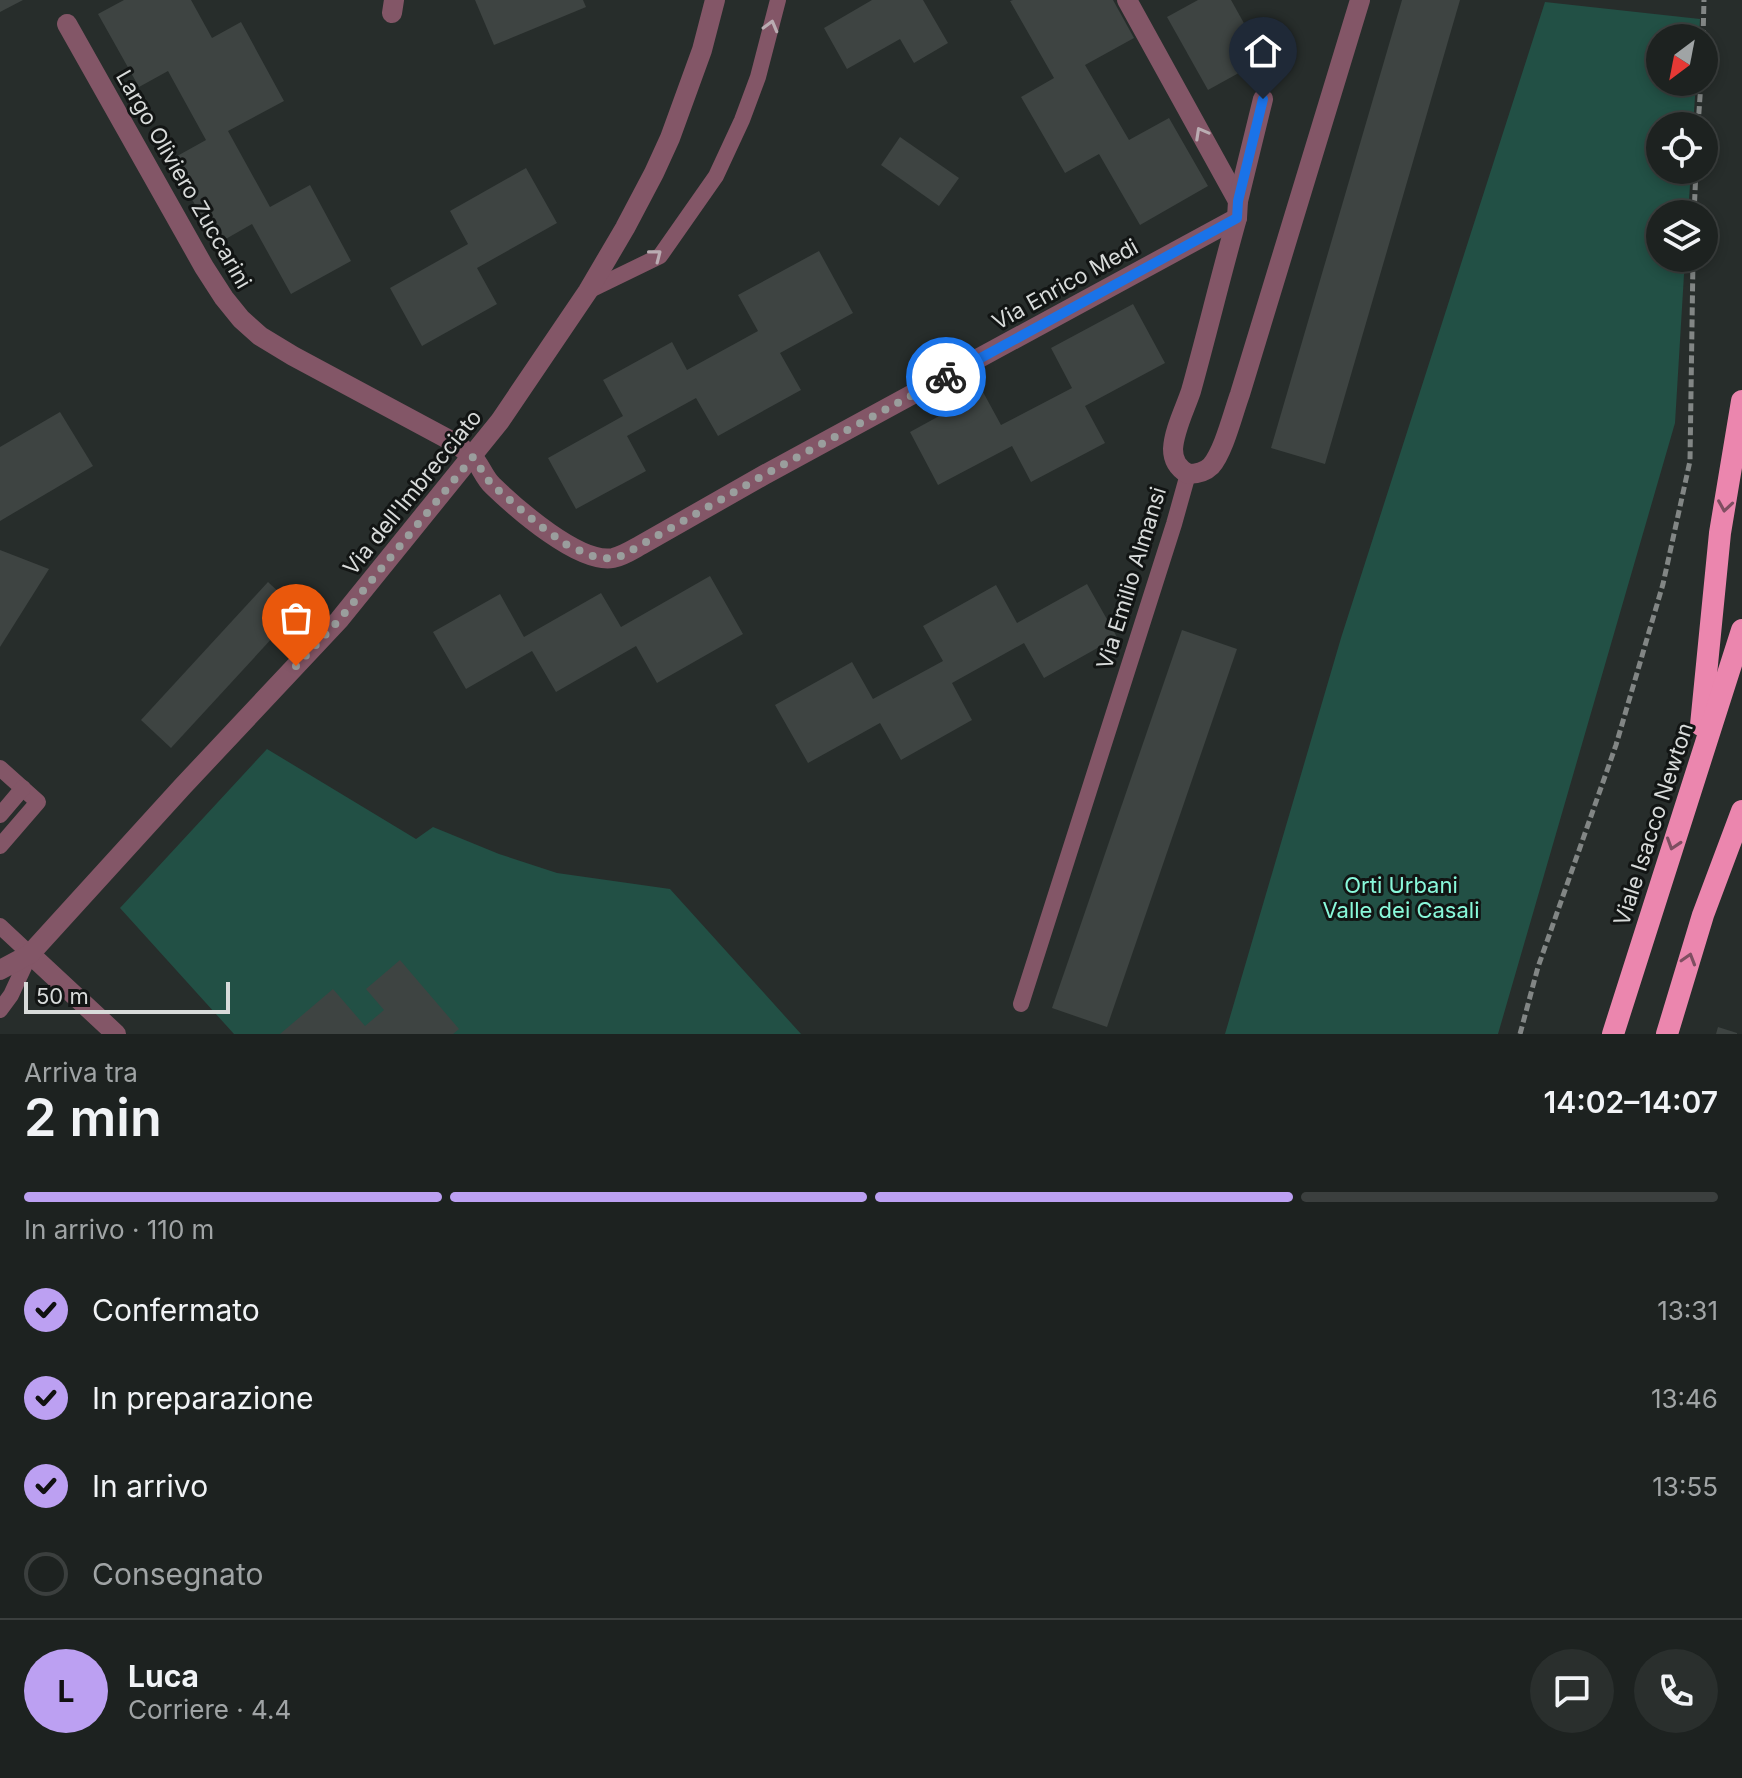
<!DOCTYPE html>
<html lang="it">
<meta charset="utf-8">
<style>
body{margin:0;font-family:Inter,sans-serif;background:#2a2f2d;color:#f1f3f6;height:100vh;display:flex;flex-direction:column;font-size:30px;white-space:nowrap}
*{box-sizing:border-box;margin:0}
p{font-size:26px;color:#a0a4a5}
.icon{flex:none;width:44px;height:44px;fill:none;stroke:currentColor;stroke-width:2;stroke-linecap:round;stroke-linejoin:round}
.map{position:relative;height:1034px;overflow:hidden}
.drawer{display:flex;flex-direction:column;background:#1d2220;flex:1}
.drawer>*{flex:none}
.needle{width:52px;rotate:212deg}
.fabs{position:absolute;left:1646px;top:24px;display:grid;gap:16px}
.fabs a{display:grid;place-items:center;width:72px;height:72px;border-radius:50%;background:#1d2220;box-shadow:0 4px 12px #0003,0 0 0 2px #3b3f3e;font-size:40px}
.scale{position:absolute;left:24px;bottom:20px;width:206px;box-sizing:border-box;padding-left:8px;border:4px solid #d8dbda;border-top:0;font-size:22px;line-height:28px;white-space:nowrap;color:#d8dbda;-webkit-text-stroke:6px #121514;paint-order:stroke}
.pin{position:absolute;display:grid;place-items:center;width:68px;height:68px;color:#fff;margin:-82px -34px;border-radius:50% 50% 50% 0;rotate:-45deg;box-shadow:0 0 8px #0007}
.pin .icon{rotate:45deg}
.courier{position:absolute;display:grid;place-items:center;width:80px;height:80px;margin:-40px;border:6px solid #1a73e8;border-radius:50%;background:#fff;color:#222;box-shadow:0 2px 10px #0007}
.headline em{font-style:normal;font-weight:600}
.headline div{display:flex;flex-direction:column-reverse}
.headline{display:flex;align-items:center;justify-content:space-between;height:136px;padding:0 24px}
h1{font-size:52px;font-weight:600;line-height:60px}
.bar{display:grid;grid-template-columns:repeat(4,1fr);gap:12px 8px;align-content:center;height:96px;padding:0 24px}
.bar i{height:10px;border-radius:6px;background:#3b3f3e}
.bar .selected{background:#bca0f2}
.bar p{grid-column:span 4}
.line{display:flex;align-items:center;gap:20px;padding:0 24px;border-top:2px solid #3b3f3e}
.line div{flex:1}
.round{display:grid;place-items:center;flex:none;width:84px;height:84px;border-radius:42px;background:#2a2f2d}
ol{padding:0 24px;list-style:none}
li{display:flex;align-items:center;gap:24px;height:88px}
li p{margin-inline-start:auto}
li .icon{padding:8px;border-radius:50%;background:#bca0f2;color:#111;stroke-width:4}
li:last-child{color:#a0a4a5}
li i{width:44px;height:44px;border:4px solid #3b3f3e;border-radius:50%}
.map>svg:first-child{display:block}
.green{fill:#225045}
.building{fill:#3e4442}
.lines{fill:none;stroke-linecap:round;stroke-linejoin:round}
.path{stroke:#828685;stroke-width:5;stroke-dasharray:8 4;stroke-linecap:butt}
.service{stroke:#835667;stroke-width:16}
.minor{stroke:#835667;stroke-width:20}
.trunk{stroke:#eb86ae;stroke-width:22}
.oneway{stroke:#baacb2}
.oneway2{stroke:#7e4e61}
.done{stroke:#9a9e9d;stroke-width:8;stroke-dasharray:0 14.4}
.route{stroke:#1a73e8;stroke-width:10}
.labels{text-anchor:middle;stroke-width:6;stroke-linejoin:round;paint-order:stroke}
.street-label{font-size:22px;fill:#d8dbda;stroke:#121514}
.park-label{font-size:22px;fill:#89f9db;stroke:#121514}
</style>
<div class="map">
<svg width="1742" height="1034" viewBox="0 0 1742 1034">
<rect width="100%" height="100%" fill="#272d2b"/>
<g class="green">
<path d="M1545,2L1700,19L1699,38H1660V82H1696L1693,126H1660V170H1691L1688,214H1660V258H1685L1675,423L1498,1034H1225L1341,638Z"/>
<path d="M267,749L416,839L433,827L499,854L557,873L670,889L801,1034H234L120,908Z"/>
</g>
<g class="building">
<path d="M0,0H23L0,12Z"/>
<path d="M124,0H191L212,38L241,22L284,101L228,131L270,207L310,185L351,261L291,294L252,224L217,244L170,160L206,140L168,71L139,87L98,14Z"/>
<path d="M475,0H583L586,7L494,45Z"/>
<path d="M872,0H923L948,43L914,63L900,39L847,69L824,28Z"/>
<path d="M1013,0H1113L1134,38L1085,65L1129,140L1169,118L1208,186L1140,225L1099,154L1065,173L1021,97L1054,78L1010,1Z"/>
<path d="M1198,0H1231L1264,59L1208,90L1167,17Z"/>
<path d="M1402,0H1460L1325,464L1271,448Z"/>
<path d="M900,137L959,178L939,206L881,165Z"/>
<path d="M526,168L557,223L477,268L497,304L422,346L390,288L468,244L450,211Z"/>
<path d="M819,251L853,313L780,353L801,390L718,436L696,398L627,436L646,471L576,509L548,458L623,416L603,380L672,342L687,370L758,331L738,295Z"/>
<path d="M1133,304L1165,363L1085,406L1105,443L1031,482L1012,446L938,485L910,432L983,392L1001,425L1072,388L1051,348Z"/>
<path d="M60,412L93,466L0,521V447Z"/>
<path d="M0,550L49,569L0,647Z"/>
<path d="M710,576L743,634L657,683L636,646L556,692L532,651L466,689L433,632L500,594L524,637L601,593L621,627Z"/>
<path d="M268,582L298,610L171,748L141,720Z"/>
<path d="M1087,584L1117,637L1044,678L1024,643L952,683L972,720L901,760L880,723L808,763L775,705L852,662L873,699L943,661L923,626L996,585L1017,623Z"/>
<path d="M1182,630L1237,649L1107,1027L1052,1008Z"/>
<path d="M400,960L459,1029L453,1034H280L333,989L365,1026L384,1010L366,989Z"/>
<path d="M1718,1027L1737,1033V1034H1716Z"/>
</g>
<g class="lines">
<g class="path">
<path d="M1703,38L1704,0"/>
<path d="M1698,126L1701,82"/>
<path d="M1694,214L1696,170"/>
<path d="M1520,1034L1538,967L1616,745L1663,584L1690,461L1693,258"/>
</g>
<g class="service">
<path d="M588,291L660,256L716,176L742,120L758,77L778,0"/>
<path d="M0,768L38,802L0,846"/>
<path d="M0,815L23,788"/>
<path d="M0,926L30,954L11,995L0,1010"/>
<path d="M1021,1004L1174,524L1188,474"/>
</g>
<g class="minor">
<path d="M1127,0L1238,201"/>
<path d="M392,13L394,0"/>
<path d="M67,24L204,267L224,298L241,319L260,336L293,356L457,444C461,448 467,452 472,456C480,464 484,478 493,486C517,509 579,564 613,558C623,556 632,550 641,545L764,475L1237,218"/>
<path d="M1263,99L1238,201L1237,218C1221,275 1207,333 1191,391C1185,409 1174,430 1173,449C1173,461 1178,468 1188,474C1196,474 1205,472 1211,466C1224,451 1233,413 1240,394L1360,0"/>
<path d="M30,954L116,1034"/>
<path d="M0,970L30,954L183,786L339,620L500,421L588,291L625,228L654,173L670,138L702,50L715,0"/>
</g>
<g class="trunk">
<path d="M1701,725L1720,533L1742,401"/>
<path d="M1613,1034L1742,630"/>
<path d="M1667,1034L1703,915L1742,811"/>
</g>
</g>
<defs><path id="oneway-chevron" d="M-2-3.5L2.5 0L-2 3.5" fill="none" stroke-width="1.6" stroke-linecap="round" stroke-linejoin="round" transform="scale(2)"/></defs>
<g class="oneway">
<use href="#oneway-chevron" transform="translate(771 26) rotate(-75)"/>
<use href="#oneway-chevron" transform="translate(1201 133) rotate(-119)"/>
<use href="#oneway-chevron" transform="translate(656 255) rotate(-38)"/>
</g>
<g class="oneway2">
<use href="#oneway-chevron" transform="translate(1725 506) rotate(99)"/>
<use href="#oneway-chevron" transform="translate(1673 844) rotate(108)"/>
<use href="#oneway-chevron" transform="translate(1689 959) rotate(-73)"/>
</g>
<g class="lines">
<path class="done" d="M296,666L339,620L473,457L491,484L539,525L567,545L592,556L611,559L621,556L641,545L764,475L946,377"/>
<path class="route" d="M946,377L1237,218L1238,201L1263,99"/>
</g>
<g class="labels">
<g class="street-label">
<text transform="translate(184 179) rotate(60)" y="8">Largo Oliviero Zuccarini</text>
<text transform="translate(1065 284) rotate(-29)" y="8">Via Enrico Medi</text>
<text transform="translate(412 492) rotate(-51)" y="8">Via dell'Imbrecciato</text>
<text transform="translate(1131 578) rotate(-73)" y="8">Via Emilio Almansi</text>
<text transform="translate(1653 824) rotate(-72)" y="8">Viale Isacco Newton</text>
</g>
<g class="park-label">
<text x="1401" y="893">Orti Urbani<tspan x="1401" dy="25">Valle dei Casali</tspan></text>
</g>
</g>
</svg>
<div class="fabs">
<a><svg class="needle" viewBox="-14 -14 28 28"><path d="M0-13l5 13h-10z" fill="#e53935"/><path d="M0 13l5-13h-10z" fill="#a0a4a5"/></svg></a>
<a><svg class="icon" aria-label="locate" viewBox="0 0 24 24"><circle cx="12" cy="12" r="6"/><path d="M12 2v4M12 18v4M2 12h4M18 12h4"/></svg></a>
<a><svg class="icon" aria-label="layers" viewBox="0 0 24 24"><path d="M12 4l9 5-9 5-9-5zM3 14l9 5 9-5"/></svg></a>
</div>
<div class="scale">50 m</div>
<div class="pin" style="left:296px;top:666px;background:#ea580c"><svg class="icon" aria-label="bag" viewBox="0 0 24 24"><path d="M5 8h14l-1 12H6zM9 8a3 3 0 0 1 6 0"/></svg></div>
<div class="pin" style="left:1263px;top:99px;background:#1f2937"><svg class="icon" aria-label="home" viewBox="0 0 24 24"><path d="M3 11l9-7 9 7M6 9v11h12V9"/></svg></div>
<div class="courier" style="left:946px;top:377px"><svg class="icon" aria-label="bike" viewBox="0 0 24 24"><circle cx="6" cy="16" r="4"/><circle cx="18" cy="16" r="4"/><path d="M6 16l4-8h5l3 8M10 8l3 8H6M13 5h3"/></svg></div>
</div>
<section class="drawer">
<div class="headline"><div><h1>2 min</h1><p>Arriva tra</p></div><em>14:02–14:07</em></div>
<div class="bar"><i class="selected"></i><i class="selected"></i><i class="selected"></i><i></i><p>In arrivo · 110 m</p></div>
<ol>
<li><svg class="icon" aria-label="check" viewBox="0 0 24 24"><path d="M5 12l5 5 9-10"/></svg>Confermato<p>13:31</p></li>
<li><svg class="icon" aria-label="check" viewBox="0 0 24 24"><path d="M5 12l5 5 9-10"/></svg>In preparazione<p>13:46</p></li>
<li><svg class="icon" aria-label="check" viewBox="0 0 24 24"><path d="M5 12l5 5 9-10"/></svg>In arrivo<p>13:55</p></li>
<li><i></i>Consegnato</li>
</ol>
<div class="line" style="height:144px"><b class="round" style="background:#bca0f2;color:#111">L</b><div><b>Luca</b><p>Corriere · 4.4</p></div><a class="round"><svg class="icon" aria-label="chat" viewBox="0 0 24 24"><path d="M4 5h16v11H9l-5 4z"/></svg></a><a class="round"><svg class="icon" aria-label="phone" viewBox="0 0 24 24"><path d="M5 4h4l2 5-3 2q2 4 5 5l2-3 5 2v4C11 20 4 13 5 4z"/></svg></a></div>
</section>
